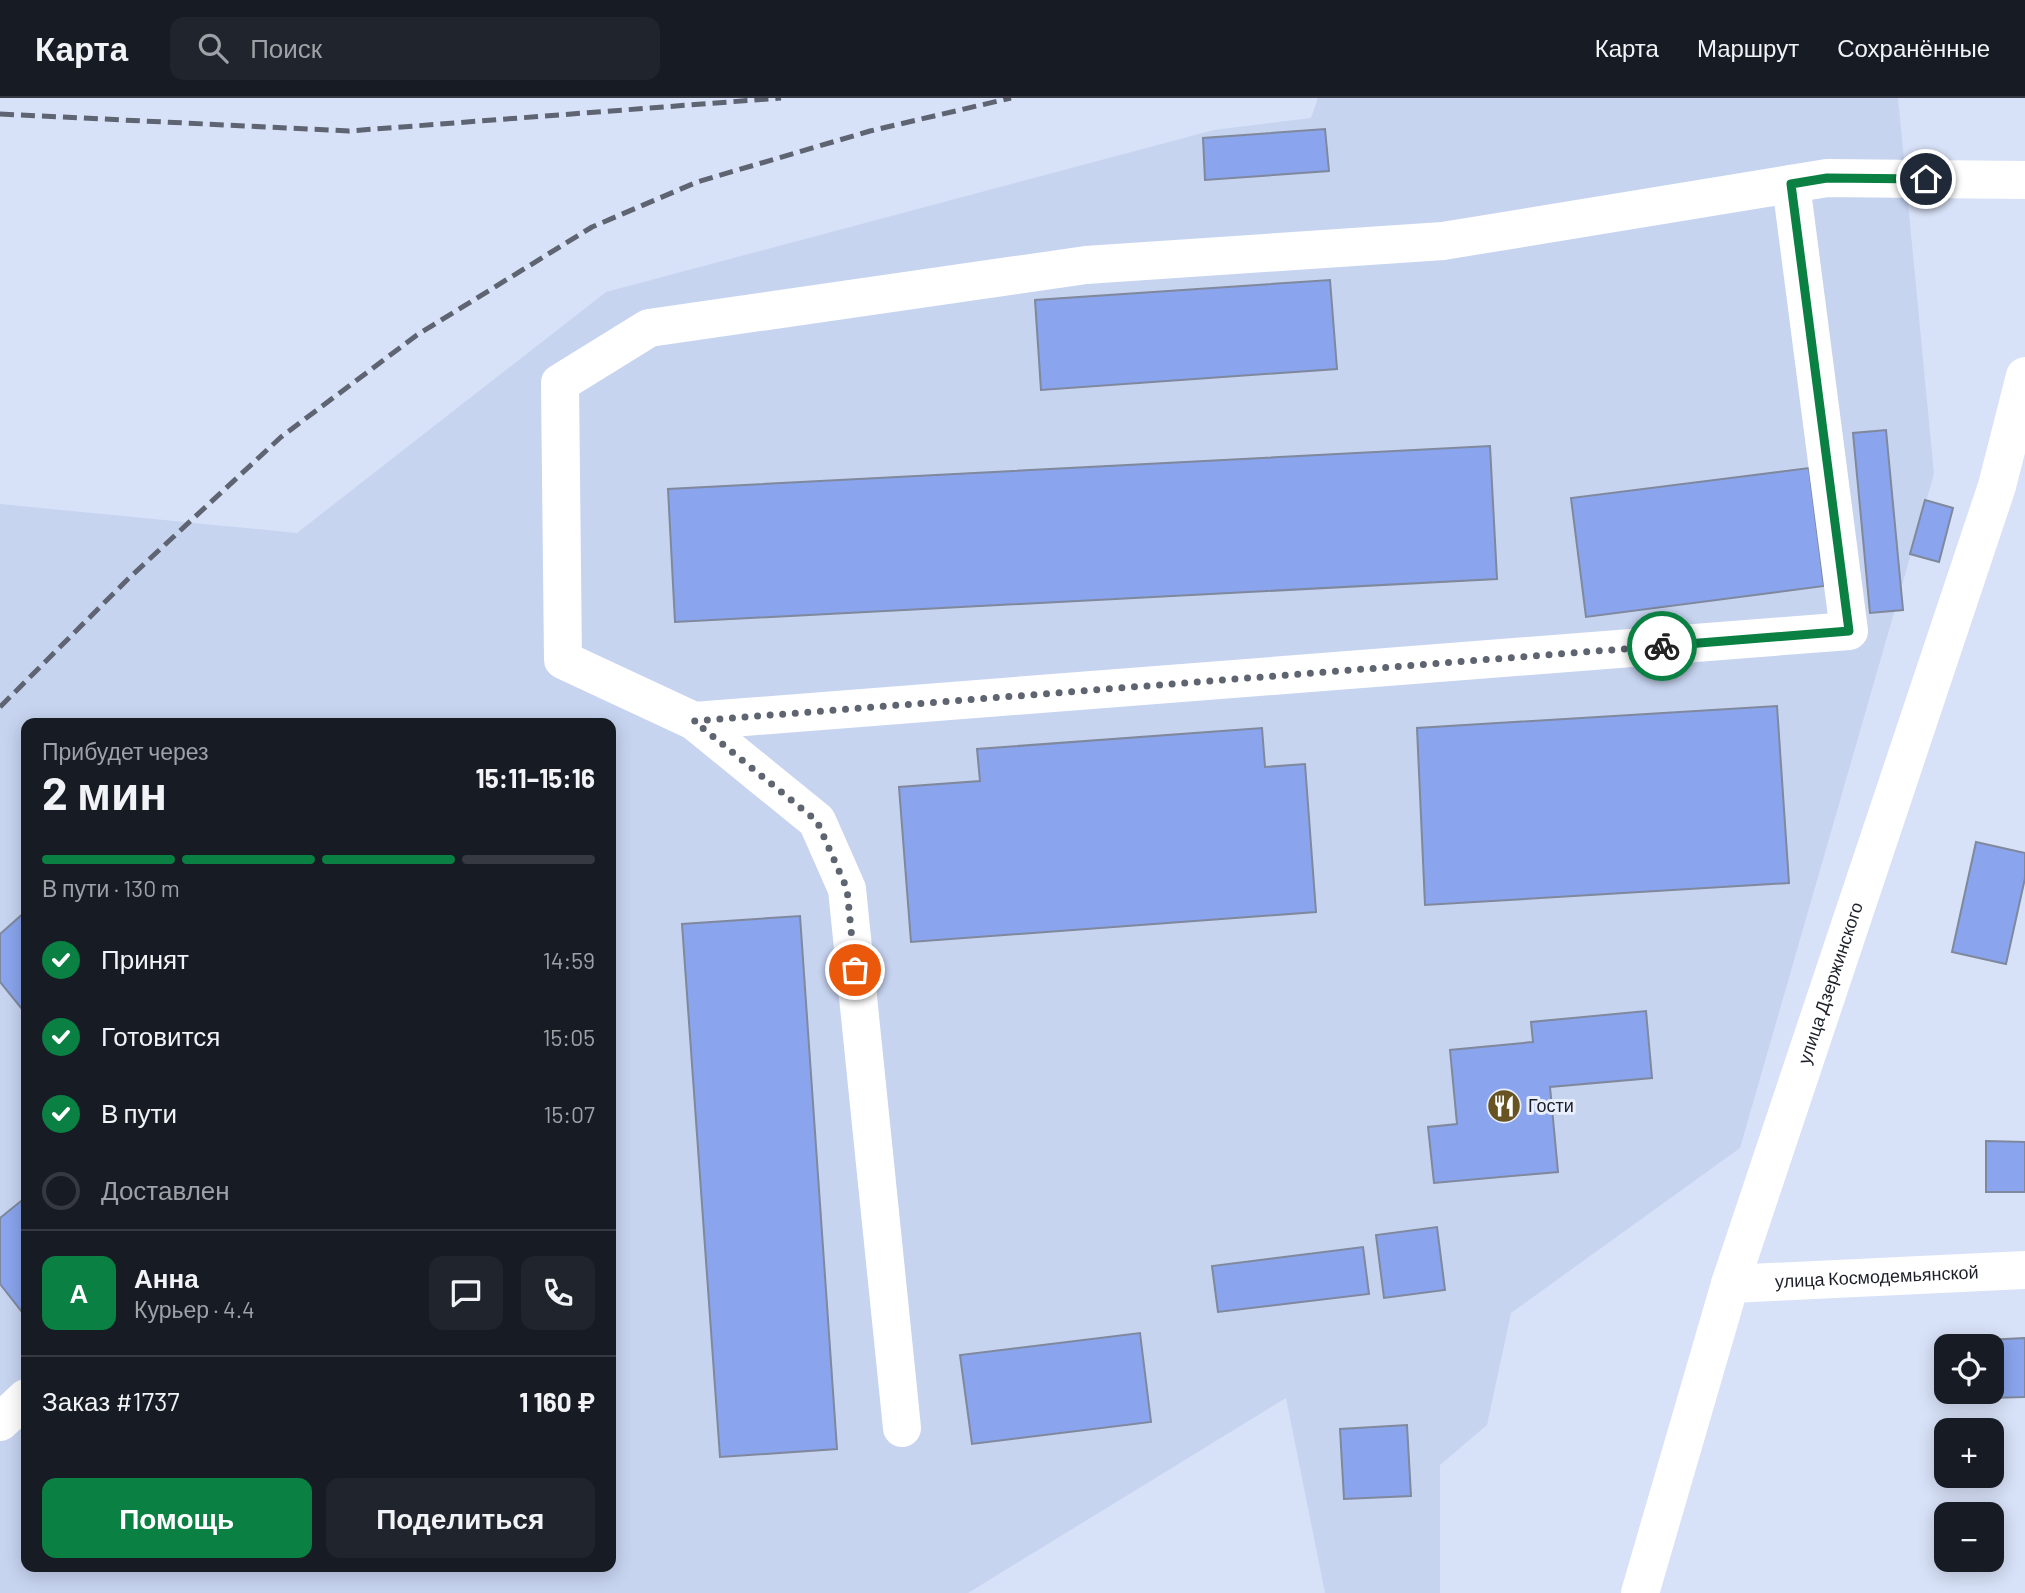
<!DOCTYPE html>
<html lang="ru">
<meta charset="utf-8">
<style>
body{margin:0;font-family:Barlow,sans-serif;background:#20242c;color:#f1f3f6;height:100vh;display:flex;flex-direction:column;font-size:26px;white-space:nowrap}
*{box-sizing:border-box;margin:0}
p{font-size:23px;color:#9ea1a6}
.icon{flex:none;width:38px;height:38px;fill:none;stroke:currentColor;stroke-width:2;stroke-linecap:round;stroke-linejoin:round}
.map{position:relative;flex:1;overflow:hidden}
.panel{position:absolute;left:21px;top:620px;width:595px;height:854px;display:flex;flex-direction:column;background:#171b24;border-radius:14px;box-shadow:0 4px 18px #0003}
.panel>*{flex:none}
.buttons{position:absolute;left:1934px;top:1236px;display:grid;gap:14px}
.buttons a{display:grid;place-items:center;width:70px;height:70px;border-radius:14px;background:#171b24;box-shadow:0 4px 18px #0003;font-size:35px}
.pin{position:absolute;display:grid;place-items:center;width:60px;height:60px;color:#fff;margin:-30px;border:4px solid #fff;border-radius:50%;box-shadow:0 2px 7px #0007}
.courier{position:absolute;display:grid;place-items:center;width:70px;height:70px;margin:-35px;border:5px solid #0b8043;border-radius:50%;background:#fff;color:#222;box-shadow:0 2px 9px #0007}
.head em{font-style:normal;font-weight:700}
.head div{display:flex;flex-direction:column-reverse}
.head{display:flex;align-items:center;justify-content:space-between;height:119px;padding:0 21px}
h1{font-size:46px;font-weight:700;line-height:52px}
.bar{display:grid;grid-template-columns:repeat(4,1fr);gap:10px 7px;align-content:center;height:84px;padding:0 21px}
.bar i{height:9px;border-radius:5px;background:#363941}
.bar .on{background:#0b8043}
.bar p{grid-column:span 4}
.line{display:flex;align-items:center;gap:18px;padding:0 21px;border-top:2px solid #363941}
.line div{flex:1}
.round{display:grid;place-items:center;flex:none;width:74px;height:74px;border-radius:14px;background:#20242c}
ol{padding:0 21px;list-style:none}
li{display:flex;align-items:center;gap:21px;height:77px}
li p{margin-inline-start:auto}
li .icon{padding:7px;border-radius:50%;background:#0b8043;color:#fff;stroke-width:4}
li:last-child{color:#9ea1a6}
li i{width:38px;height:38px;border:4px solid #363941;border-radius:50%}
.button{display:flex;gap:14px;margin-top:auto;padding:14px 21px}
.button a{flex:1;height:80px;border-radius:14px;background:#0b8043;color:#fff;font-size:28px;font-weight:700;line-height:80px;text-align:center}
.button a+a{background:#20242c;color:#f1f3f6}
header{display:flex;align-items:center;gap:42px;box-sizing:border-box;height:98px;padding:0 35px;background:#171b24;border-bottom:2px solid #363941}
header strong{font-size:33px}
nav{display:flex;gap:38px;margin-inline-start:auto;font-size:24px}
.search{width:490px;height:63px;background:#20242c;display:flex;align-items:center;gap:18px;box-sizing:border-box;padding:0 24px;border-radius:14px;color:#9ea1a6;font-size:26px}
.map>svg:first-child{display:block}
.built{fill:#c7d4f0;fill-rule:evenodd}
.building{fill:#8aa5ed;stroke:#7f889c;stroke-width:2}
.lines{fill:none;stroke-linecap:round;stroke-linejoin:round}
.minor{stroke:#fff;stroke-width:38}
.rail{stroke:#5e6471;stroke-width:5;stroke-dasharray:14 7;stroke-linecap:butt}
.done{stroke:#5e6470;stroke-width:7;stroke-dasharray:0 12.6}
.route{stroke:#0b8043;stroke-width:9}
.labels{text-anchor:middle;stroke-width:6;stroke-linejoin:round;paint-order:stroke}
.street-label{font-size:18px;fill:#1d2028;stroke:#e8eefb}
.poi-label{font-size:18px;fill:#1d2028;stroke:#e8eefb;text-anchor:start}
</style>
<header>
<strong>Карта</strong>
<div class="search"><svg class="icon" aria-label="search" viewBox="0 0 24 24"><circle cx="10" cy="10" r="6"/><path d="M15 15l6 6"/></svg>Поиск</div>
<nav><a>Карта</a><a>Маршрут</a><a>Сохранённые</a></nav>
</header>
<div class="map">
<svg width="2025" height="1495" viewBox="0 0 2025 1495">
<rect width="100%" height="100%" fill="#d7e1f7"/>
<path class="built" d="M1318,0H1898L1934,376L1740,1050L1511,1215L1487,1327L1440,1367V1495H1325L1286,1300L968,1495H0V406L297,435L606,194L1214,32L1311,20ZM26,625H611V1468H26Z"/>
<g class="building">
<path d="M1325,31L1329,73L1205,82L1203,40Z"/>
<path d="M1330,182L1337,271L1041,292L1035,202Z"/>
<path d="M1886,332L1903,512L1870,515L1853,335Z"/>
<path d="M1490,348L1497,481L675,524L668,391Z"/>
<path d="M1809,370L1824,488L1586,519L1571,400Z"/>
<path d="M1925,402L1953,410L1939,464L1910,456Z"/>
<path d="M1777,608L1789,785L1425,807L1417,630Z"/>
<path d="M1262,630L1265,669L1305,666L1316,814L911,844L899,689L980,683L977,651Z"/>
<path d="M1976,744L2025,755V780L2006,866L1952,854Z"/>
<path d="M26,813V916L0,884V836Z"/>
<path d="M800,818L837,1351L720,1359L682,826Z"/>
<path d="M1646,913L1652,980L1550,989L1558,1074L1434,1085L1428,1029L1457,1026L1450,952L1533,944L1531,924Z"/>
<path d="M1986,1043L2025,1044V1094H1986Z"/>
<path d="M26,1099V1219L0,1186V1120Z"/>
<path d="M1437,1129L1445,1192L1384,1200L1376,1137Z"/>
<path d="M1363,1149L1369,1196L1218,1214L1212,1168Z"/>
<path d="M1140,1235L1151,1324L972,1346L960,1257Z"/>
<path d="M2025,1240V1299L1989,1300L1992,1248H1987L1986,1242Z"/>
<path d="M1407,1327L1411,1398L1344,1401L1340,1331Z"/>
</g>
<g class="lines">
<g class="minor">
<path d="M694,623L1849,533L1791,86"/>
<path id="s1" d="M1730,1186L2025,1172"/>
<path d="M0,1324L26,1300"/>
<path d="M902,1330L847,791L817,723L694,623L563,562L560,285L649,230L1086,167L1443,143L1827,80L2025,82"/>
<path id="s2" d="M1640,1495L1730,1186L1997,388L2025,278"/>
</g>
<g class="rail">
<path d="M0,16L349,33L781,0"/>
<path d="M0,609L128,481L281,339L417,237L592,129L697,84L870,33L1011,0"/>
</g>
</g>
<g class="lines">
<path class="done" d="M855,872L847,791L817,723L694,623L1662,548"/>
<path class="route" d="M1662,548L1849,533L1791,86L1827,80L1926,81"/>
</g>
<defs>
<g id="restaurant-disc" transform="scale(1.75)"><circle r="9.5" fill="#675422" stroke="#e8eefb"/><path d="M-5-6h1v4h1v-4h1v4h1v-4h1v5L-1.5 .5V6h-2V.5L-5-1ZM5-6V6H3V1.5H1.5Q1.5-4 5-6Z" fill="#fff"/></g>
</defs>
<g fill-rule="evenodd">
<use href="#restaurant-disc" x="1504" y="1008"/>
</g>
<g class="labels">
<g class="street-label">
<text dy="6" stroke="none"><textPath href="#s2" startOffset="639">улица Дзержинского</textPath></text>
<text dy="6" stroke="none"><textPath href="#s1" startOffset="147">улица Космодемьянской</textPath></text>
</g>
<g class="poi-label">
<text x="1528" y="1014">Гости</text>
</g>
</g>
</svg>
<div class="buttons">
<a><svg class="icon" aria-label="locate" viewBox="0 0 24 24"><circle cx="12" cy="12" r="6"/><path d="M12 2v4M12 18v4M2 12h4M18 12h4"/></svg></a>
<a>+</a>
<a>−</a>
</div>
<div class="pin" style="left:855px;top:872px;background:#ea580c"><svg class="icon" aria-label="bag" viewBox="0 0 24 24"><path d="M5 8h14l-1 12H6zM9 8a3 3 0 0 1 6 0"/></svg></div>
<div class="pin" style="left:1926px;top:81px;background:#1f2937"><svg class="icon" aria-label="home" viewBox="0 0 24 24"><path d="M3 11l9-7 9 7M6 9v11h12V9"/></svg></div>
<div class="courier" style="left:1662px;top:548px"><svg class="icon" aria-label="bike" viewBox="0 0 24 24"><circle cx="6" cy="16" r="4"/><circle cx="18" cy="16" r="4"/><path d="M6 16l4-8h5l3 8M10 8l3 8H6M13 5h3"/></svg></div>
<section class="panel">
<div class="head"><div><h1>2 мин</h1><p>Прибудет через</p></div><em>15:11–15:16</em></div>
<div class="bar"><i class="on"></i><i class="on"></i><i class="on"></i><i></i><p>В пути · 130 m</p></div>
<ol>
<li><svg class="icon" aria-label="check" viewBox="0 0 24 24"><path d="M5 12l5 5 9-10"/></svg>Принят<p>14:59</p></li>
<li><svg class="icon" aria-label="check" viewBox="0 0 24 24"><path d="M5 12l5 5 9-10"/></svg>Готовится<p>15:05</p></li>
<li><svg class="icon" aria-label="check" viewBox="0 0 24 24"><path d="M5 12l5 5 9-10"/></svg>В пути<p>15:07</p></li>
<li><i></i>Доставлен</li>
</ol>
<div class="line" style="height:126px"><b class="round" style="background:#0b8043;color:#fff">А</b><div><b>Анна</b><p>Курьер · 4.4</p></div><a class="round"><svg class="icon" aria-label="chat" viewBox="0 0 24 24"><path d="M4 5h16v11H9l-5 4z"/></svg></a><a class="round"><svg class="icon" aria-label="phone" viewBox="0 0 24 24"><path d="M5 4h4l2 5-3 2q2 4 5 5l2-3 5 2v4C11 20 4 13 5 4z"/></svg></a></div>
<div class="line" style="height:91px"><div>Заказ #1737</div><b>1 160 ₽</b></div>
<div class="button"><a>Помощь</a><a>Поделиться</a></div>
</section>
</div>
